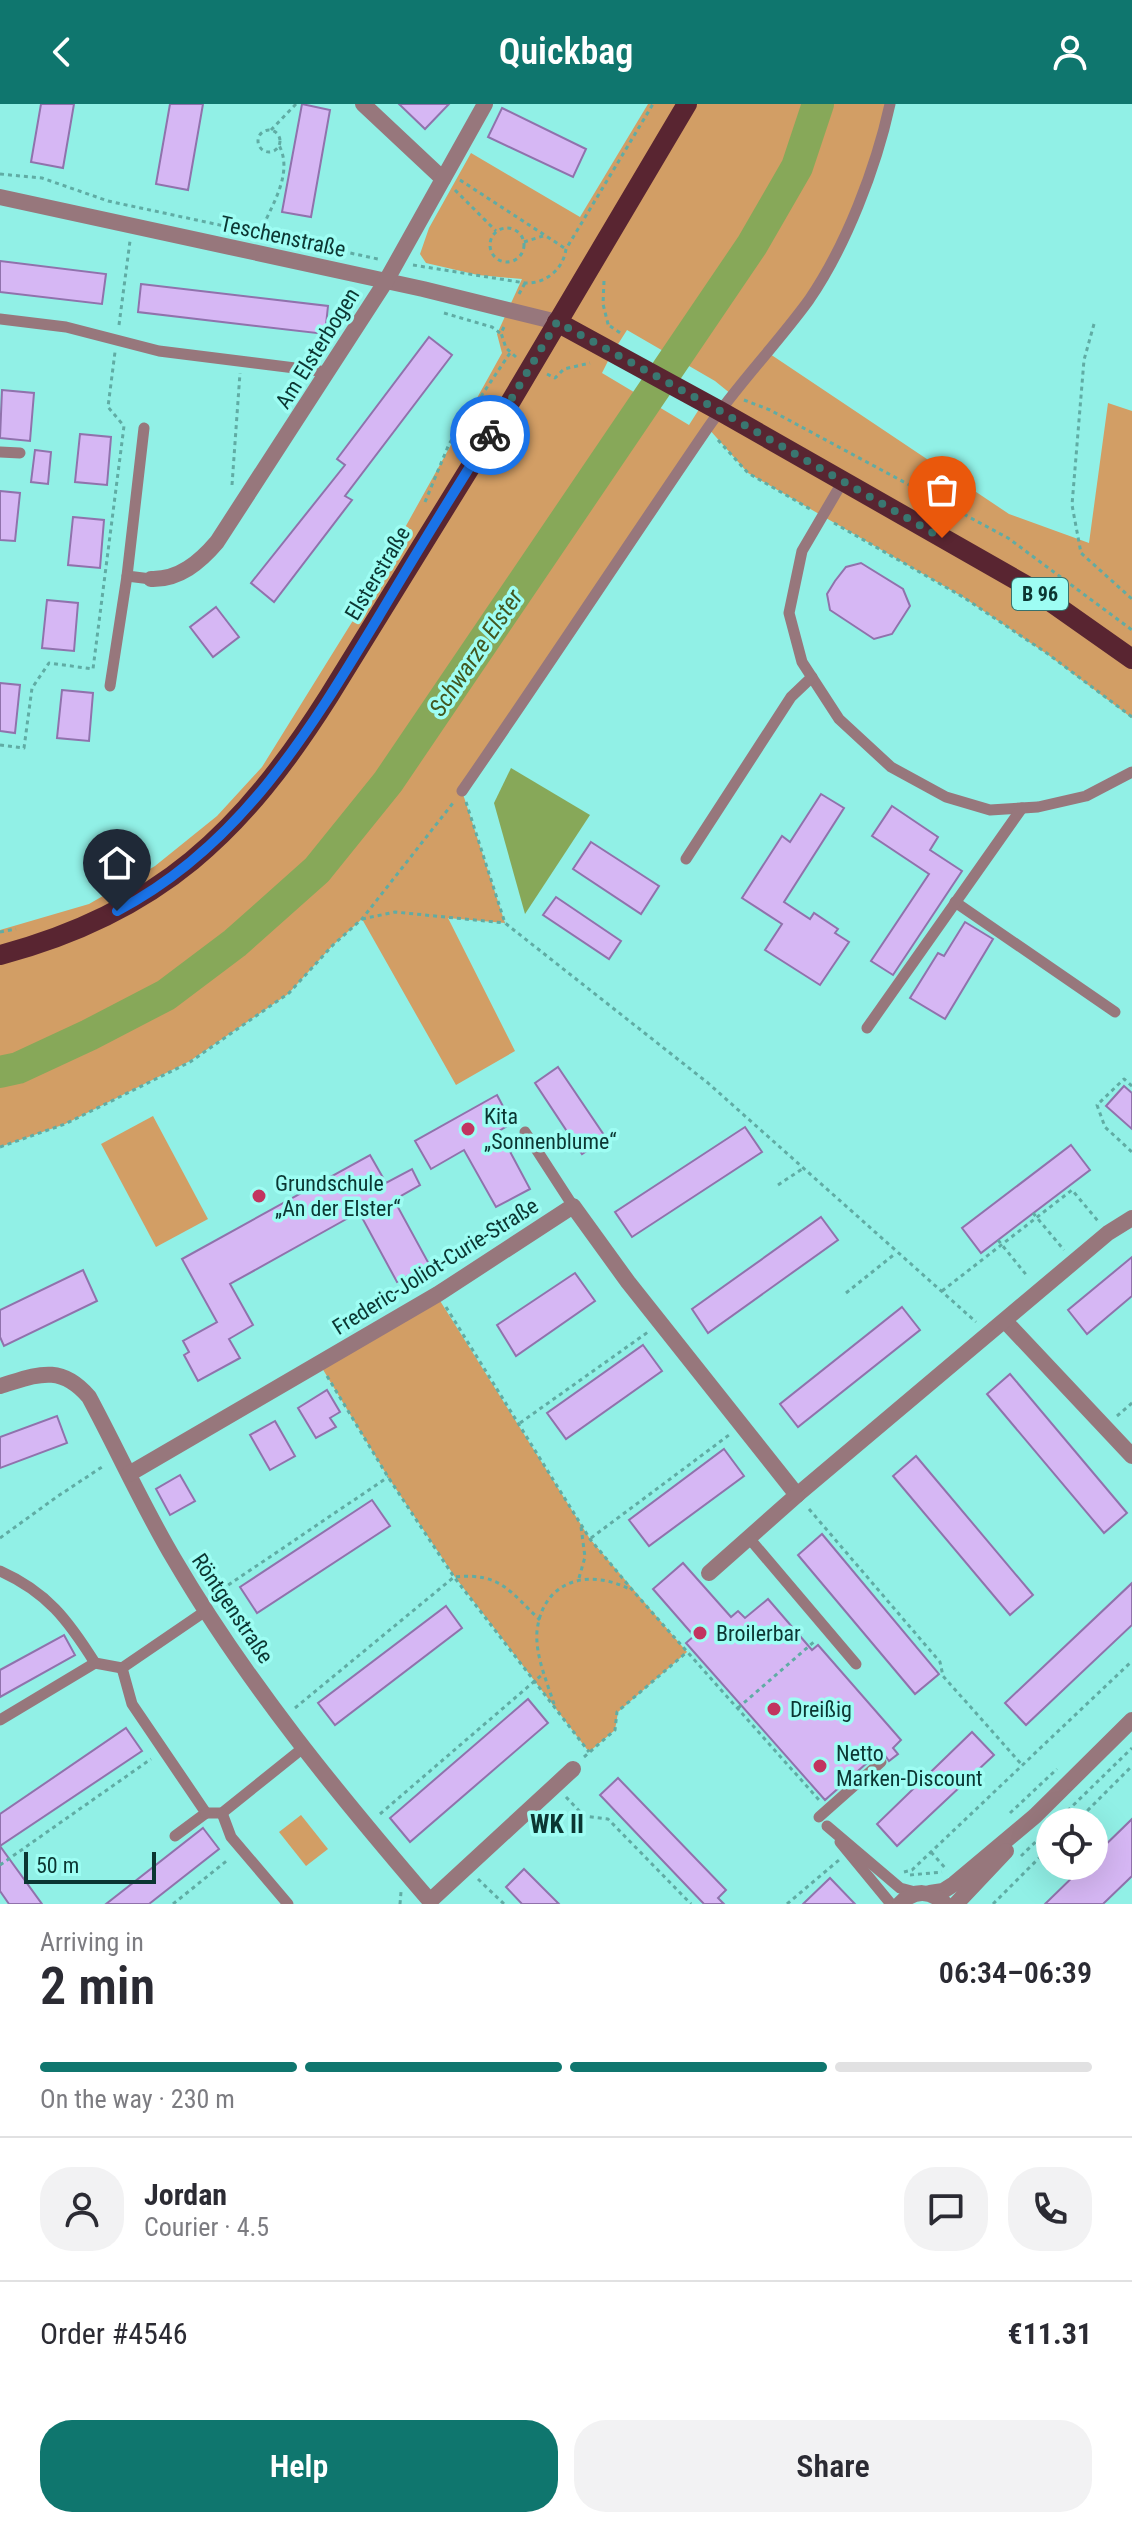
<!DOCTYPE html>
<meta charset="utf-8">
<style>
body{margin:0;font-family:"Roboto Condensed",sans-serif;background:#f2f2f3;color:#2b2b33;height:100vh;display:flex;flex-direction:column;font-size:30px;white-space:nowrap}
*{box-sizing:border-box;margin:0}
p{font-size:26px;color:#7c7c81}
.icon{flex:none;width:44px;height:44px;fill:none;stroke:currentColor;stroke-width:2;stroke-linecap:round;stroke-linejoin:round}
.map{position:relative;height:1800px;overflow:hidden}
.details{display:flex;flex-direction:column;background:#fff;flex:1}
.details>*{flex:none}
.buttons{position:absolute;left:1036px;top:1704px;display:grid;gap:16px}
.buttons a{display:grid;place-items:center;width:72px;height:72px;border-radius:50%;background:#fff;box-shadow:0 8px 32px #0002;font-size:40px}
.scale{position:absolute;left:24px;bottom:20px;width:132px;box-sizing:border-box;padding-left:8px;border:4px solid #0b3632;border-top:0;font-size:22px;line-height:28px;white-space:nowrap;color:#0b3632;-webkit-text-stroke:6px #9efdf3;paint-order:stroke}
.pin{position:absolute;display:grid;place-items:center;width:68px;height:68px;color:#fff;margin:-82px -34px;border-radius:50% 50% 50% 0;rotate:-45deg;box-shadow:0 0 8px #0007}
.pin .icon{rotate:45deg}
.courier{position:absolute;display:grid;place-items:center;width:80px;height:80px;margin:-40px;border:6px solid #1a73e8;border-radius:50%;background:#fff;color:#222;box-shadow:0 2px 10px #0007}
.headline em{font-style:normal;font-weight:600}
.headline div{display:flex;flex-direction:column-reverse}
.headline{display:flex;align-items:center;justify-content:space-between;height:136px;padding:0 40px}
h1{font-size:52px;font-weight:600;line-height:60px}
.bar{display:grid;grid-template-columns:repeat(4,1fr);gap:12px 8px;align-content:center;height:96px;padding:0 40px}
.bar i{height:10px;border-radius:6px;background:#e1e1e2}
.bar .on{background:#0f766e}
.bar p{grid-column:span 4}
.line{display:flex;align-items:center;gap:20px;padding:0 40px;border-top:2px solid #e1e1e2}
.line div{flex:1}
.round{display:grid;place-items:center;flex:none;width:84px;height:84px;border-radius:32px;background:#f2f2f3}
.primary-button{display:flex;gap:16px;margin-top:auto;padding:16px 40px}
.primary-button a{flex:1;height:92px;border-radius:32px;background:#0f766e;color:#fff;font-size:32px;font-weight:600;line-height:92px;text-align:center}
.primary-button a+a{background:#f2f2f3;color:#2b2b33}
header{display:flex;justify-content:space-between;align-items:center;height:104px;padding:0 40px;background:#0f766e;color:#fff;font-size:36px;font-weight:600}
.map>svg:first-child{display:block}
.green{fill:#d29e65}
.water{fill:#87a859}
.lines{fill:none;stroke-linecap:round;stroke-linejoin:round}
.river{stroke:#87a859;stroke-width:32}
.building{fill:#d6b7f4;stroke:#9072ac;stroke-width:2}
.path{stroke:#60aca4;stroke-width:3;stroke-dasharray:4 4;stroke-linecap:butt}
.service{stroke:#97777c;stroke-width:11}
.minor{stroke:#97777c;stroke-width:16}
.tertiary{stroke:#97777c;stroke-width:16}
.primary{stroke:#592531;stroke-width:20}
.done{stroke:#3a7771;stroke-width:8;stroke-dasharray:0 14.4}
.route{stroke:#1a73e8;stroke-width:10}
.poi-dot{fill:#c2345f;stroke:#9efdf3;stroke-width:3}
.labels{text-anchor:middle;stroke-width:7;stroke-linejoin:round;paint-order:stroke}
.shield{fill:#9efdf3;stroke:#37726c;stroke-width:2}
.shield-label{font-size:20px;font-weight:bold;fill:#0b3632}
.street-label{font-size:22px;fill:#0b3632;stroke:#9efdf3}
.poi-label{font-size:22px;fill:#0b3632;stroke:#9efdf3;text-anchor:start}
.water-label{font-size:24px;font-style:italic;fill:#425720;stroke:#9efdf3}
.quarter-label{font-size:26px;font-weight:bold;fill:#0b3632;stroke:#9efdf3}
</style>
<header><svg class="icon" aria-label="back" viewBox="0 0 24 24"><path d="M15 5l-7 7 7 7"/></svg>Quickbag<svg class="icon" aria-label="person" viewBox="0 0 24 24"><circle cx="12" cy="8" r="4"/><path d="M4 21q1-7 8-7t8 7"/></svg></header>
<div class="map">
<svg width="1132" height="1800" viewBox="0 0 1132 1800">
<rect width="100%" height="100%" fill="#91f0e6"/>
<g class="green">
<path d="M648,0H685L301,636L157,783L0,850V826L89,800L155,762L217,712L262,663L357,510L502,249L497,230L522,175L478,171L426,159L420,150L429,124L471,49L580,113Z"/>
<path d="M689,0H889L856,100L809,194L731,290L715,277L627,226L613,248L558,218Z"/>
<path d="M557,221L612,249L602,269L689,321L703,299L942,435L1132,559V614L1047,550L963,493L748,369L708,324L462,687L505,819L448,814L515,947L456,981L362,815L333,841L288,890L190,957L65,1020L0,1043V852L66,832L237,716Z"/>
<path d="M770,250L1009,410L1089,439L1108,299L1132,307V552L722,307Z"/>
<path d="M153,1012L208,1115L156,1143L101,1040Z"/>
<path d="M437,1192L590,1435L687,1548L618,1608L615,1626L589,1648L455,1473L388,1373L319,1259Z"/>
<path d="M301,1711L328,1745L306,1762L279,1728Z"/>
</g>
<path class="water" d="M511,664L590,711L525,810L494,699Z"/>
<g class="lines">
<path class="river" d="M0,968L18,964L89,931L166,891L235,839L317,766L388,678L752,141L797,63L818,0"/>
</g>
<g class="building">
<path d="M41,0H74L63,64L31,58Z"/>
<path d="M170,0H203L188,86L156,80Z"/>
<path d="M302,0L330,6L311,113L282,108Z"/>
<path d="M399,0H449L425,25Z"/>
<path d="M502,4L586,45L573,73L488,33Z"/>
<path d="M0,157L106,170L102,200L0,188Z"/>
<path d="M141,180L328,202L325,230L138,208Z"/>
<path d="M429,233L452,251L345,392L352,396L274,498L251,479L345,361L337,355Z"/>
<path d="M2,286L34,289L30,337L0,334Z"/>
<path d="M80,330L111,333L107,381L75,378Z"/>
<path d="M35,346L51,348L48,380L31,378Z"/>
<path d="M0,387L20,389L15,437L0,436Z"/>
<path d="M73,413L104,416L100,464L68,461Z"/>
<path d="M861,459L903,485L910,502L892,530L874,535L830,506L827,490L835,477L846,463Z"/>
<path d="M47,496L78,499L74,547L42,544Z"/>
<path d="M216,503L239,533L213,553L190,523Z"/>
<path d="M0,579L20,581L15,629L0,627Z"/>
<path d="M62,586L93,589L89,637L57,634Z"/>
<path d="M821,690L844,704L784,798L810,815L814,809L838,825L835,829L849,838L820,881L765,846L782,820L742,794L782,732L790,738Z"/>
<path d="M892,702L938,733L930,746L962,767L893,871L871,857L929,770L872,732Z"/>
<path d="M591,738L659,782L641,810L573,765Z"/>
<path d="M556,793L621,837L609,855L543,811Z"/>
<path d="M965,818L993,835L945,915L910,894L938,849L944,852Z"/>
<path d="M558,963L606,1034L582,1050L535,979Z"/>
<path d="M1124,982L1132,989V1025L1106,1002Z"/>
<path d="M497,991L512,1019L499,1027L530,1085L496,1103L464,1046L431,1065L415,1037Z"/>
<path d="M745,1023L762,1048L632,1133L615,1108Z"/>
<path d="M1071,1041L1090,1066L981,1149L962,1124Z"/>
<path d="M370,1051L386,1079L412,1065L420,1081L394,1096L429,1160L397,1178L359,1108L230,1180L253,1221L229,1235L240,1254L198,1277L184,1251L189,1248L183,1237L217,1218L182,1155Z"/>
<path d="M821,1113L838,1136L708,1229L692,1205Z"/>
<path d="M1132,1153V1192L1087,1230L1068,1206Z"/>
<path d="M83,1166L97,1197L4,1242L0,1233V1206Z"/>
<path d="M575,1169L595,1197L516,1252L497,1221Z"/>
<path d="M902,1203L920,1226L798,1323L780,1300Z"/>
<path d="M643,1241L662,1267L566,1335L547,1309Z"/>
<path d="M1010,1270L1127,1409L1104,1429L987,1290Z"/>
<path d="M327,1286L340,1308L330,1314L336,1323L316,1334L298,1304Z"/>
<path d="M57,1312L67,1339L0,1364V1333Z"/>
<path d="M275,1317L295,1352L270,1366L250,1331Z"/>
<path d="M724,1345L744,1372L649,1442L629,1416Z"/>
<path d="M916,1352L1033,1491L1010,1511L893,1372Z"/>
<path d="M180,1371L195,1397L170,1411L156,1385Z"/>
<path d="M372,1396L390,1422L257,1509L240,1483Z"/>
<path d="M822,1430L939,1570L915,1590L798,1451Z"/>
<path d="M683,1459L731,1513L738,1507L745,1514L768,1495L812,1546L818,1541L901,1636L893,1644L898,1650L889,1657L884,1650L876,1651L825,1696L686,1539L694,1532L653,1485Z"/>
<path d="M1132,1479V1521L1026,1621L1005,1599Z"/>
<path d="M446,1502L462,1524L335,1621L318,1599Z"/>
<path d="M64,1531L75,1551L0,1593V1566Z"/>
<path d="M528,1595L548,1619L410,1738L390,1714Z"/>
<path d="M126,1624L142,1647L0,1742L42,1800H9L0,1787V1710Z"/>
<path d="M972,1628L994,1651L897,1742L877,1720Z"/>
<path d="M618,1674L726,1786L718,1794L724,1800H704L600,1691Z"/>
<path d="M1132,1715V1772L1103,1800H1045L1084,1762H1094V1752Z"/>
<path d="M203,1724L219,1745L149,1800H106Z"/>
<path d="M524,1765L559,1800H522L506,1783Z"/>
<path d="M830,1774L855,1800H803Z"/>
</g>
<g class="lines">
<g class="path">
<path d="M271,26L296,0"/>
<circle cx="269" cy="37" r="11"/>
<path d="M0,70L42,74L108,97L378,155"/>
<path d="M460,76L566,145"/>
<path d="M455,86L496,127"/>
<circle cx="507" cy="141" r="17"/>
<path d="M260,129C271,102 294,70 279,41"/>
<path d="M524,138L543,132"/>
<path d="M413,161L525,179C545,180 563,166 566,145L653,0"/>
<path d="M604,177L603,200L609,224"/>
<path d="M519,190L525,179"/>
<path d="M444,209L492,223L500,229"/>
<path d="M1094,220L1084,256L1072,401L1081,449L1132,495"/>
<path d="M119,221L130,137"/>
<path d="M610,222L622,230"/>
<path d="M504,223L501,229L506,244L516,253"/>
<path d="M547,270L555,274L564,265L590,259"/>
<path d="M744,296L770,306L1008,434L1132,526"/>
<path d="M718,336L748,369L810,405"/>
<path d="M232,381L240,269"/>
<path d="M425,398L449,340L510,249"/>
<path d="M834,419L963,493L1048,550L1132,613"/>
<path d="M0,641L24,644L32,584L49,559L93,565L124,322L108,303L115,248"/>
<path d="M466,698L505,819L708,979L976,1218"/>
<path d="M362,815L395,808L505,819"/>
<path d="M0,828L16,825"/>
<path d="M1132,982L1124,975L1097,1001L1105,1023L1132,1048"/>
<path d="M0,1043L65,1020L190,958L289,889L333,841L362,815L453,699"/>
<path d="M778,1081L802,1065"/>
<path d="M1033,1109L1064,1146"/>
<path d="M998,1136L1028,1173"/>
<path d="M942,1187L1072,1086L1098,1117"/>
<path d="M846,1189L896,1149"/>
<path d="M446,1203L590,1435L634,1488L819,1696"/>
<path d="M327,1272L388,1373L454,1473L589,1648"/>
<path d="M1117,1312L1132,1299"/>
<path d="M520,1319L648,1228"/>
<path d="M809,1405L940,1558L943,1572L1023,1662"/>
<path d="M0,1434L58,1392L105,1361"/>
<path d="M591,1434L729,1331"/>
<path d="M579,1474L585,1453L581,1423"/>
<path d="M215,1490L388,1373"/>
<path d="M554,1600C547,1578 535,1551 537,1527C543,1475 590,1464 631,1486"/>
<path d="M295,1604L454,1473C501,1468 510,1488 540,1516"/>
<path d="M738,1604L816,1536"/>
<path d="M584,1653L615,1626L617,1608L687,1548"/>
<path d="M566,1693L584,1712L608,1715L691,1800"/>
<path d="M1010,1709L1057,1665"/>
<path d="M380,1710L544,1569"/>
<path d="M1056,1718L1132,1644"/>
<path d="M1076,1718L1132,1662"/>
<path d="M931,1748L947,1766"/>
<path d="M1021,1752L1050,1724"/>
<path d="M0,1761L151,1655"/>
<path d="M904,1768L912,1766L1132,1557"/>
<path d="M910,1771L942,1768"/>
<path d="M478,1775L504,1800"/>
<path d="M173,1800L229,1755"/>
<path d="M400,1800L401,1788"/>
<path d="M787,1800L839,1756"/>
<path d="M993,1800L1050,1743"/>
</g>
<g class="service">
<path d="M0,215L66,223L159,247L327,268"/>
<path d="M144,324L127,472L151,475"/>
<path d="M0,348L20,349"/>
<path d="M843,377L802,447L789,509L802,558L839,615L891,663L946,693L990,706L1038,703L1086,692L1132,668"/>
<path d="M110,582L127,472"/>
<path d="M462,687C545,567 625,445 707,325C738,280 777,240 809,196C846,142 876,64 890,0"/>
<path d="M686,755L791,593L812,573"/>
<path d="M955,798L1115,908"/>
<path d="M867,924L1022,704"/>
<path d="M525,1028L573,1102"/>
<path d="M749,1434L856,1560"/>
<path d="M0,1467C47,1488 68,1516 95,1559L122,1564L207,1506"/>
<path d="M122,1564L132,1600L206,1709L175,1732"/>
<path d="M0,1616L95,1559"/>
<path d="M206,1709H222L303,1644"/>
<path d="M222,1709L231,1733L288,1800"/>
<path d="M819,1713L881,1658"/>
<path d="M827,1722L900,1784L919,1789"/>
<path d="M840,1738L891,1800"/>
</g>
<g class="minor">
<path d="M363,0L443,75"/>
<path d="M0,93L423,185L557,218"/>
<path d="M151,475C179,476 200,458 217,438L386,177L485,0"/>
<path d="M1005,1217L1132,1352"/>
<path d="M0,1282C37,1271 60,1259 89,1293C118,1347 143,1403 174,1455C246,1578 338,1690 430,1797L573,1665"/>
<path d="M129,1370L438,1190L573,1102L628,1178L797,1391L1108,1129L1132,1114"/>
<path d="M709,1469L797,1391"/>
</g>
<g class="tertiary">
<path d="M930,1789L943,1787L954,1780L1035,1712L1132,1616"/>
<path d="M900,1800C914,1785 931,1786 945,1800"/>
<path d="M956,1800L1006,1747"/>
</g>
<g class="primary">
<path d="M557,218L720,307L1034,486L1132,555"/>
<path d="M0,851C159,809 243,728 329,592L505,307L687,0"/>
</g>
</g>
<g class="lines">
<path class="done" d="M490,331L557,218L720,307L942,434"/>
<path class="route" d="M117,807C242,742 312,623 382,507C417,448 453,389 490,331"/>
</g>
<g class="poi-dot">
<circle cx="468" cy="1025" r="8"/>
<circle cx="259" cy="1092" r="8"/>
<circle cx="700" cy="1529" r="8"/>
<circle cx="774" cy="1605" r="8"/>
<circle cx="820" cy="1662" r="8"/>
</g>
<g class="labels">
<rect class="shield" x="1012" y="474" width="56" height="32" rx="6"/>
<g class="shield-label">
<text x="1040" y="497">B 96</text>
</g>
<g class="street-label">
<text transform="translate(283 132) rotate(12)" y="8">Teschenstraße</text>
<text transform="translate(317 244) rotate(-58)" y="8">Am Elsterbogen</text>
<text transform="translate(377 469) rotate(-59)" y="8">Elsterstraße</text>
<text transform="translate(435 1162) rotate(-32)" y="8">Frederic-Joliot-Curie-Straße</text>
<text transform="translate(233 1504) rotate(56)" y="8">Röntgenstraße</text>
</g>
<g class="poi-label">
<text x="484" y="1020">Kita<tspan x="484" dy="25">„Sonnenblume“</tspan></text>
<text x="275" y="1087">Grundschule<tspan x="275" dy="25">„An der Elster“</tspan></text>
<text x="716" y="1537">Broilerbar</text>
<text x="790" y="1613">Dreißig</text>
<text x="836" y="1657">Netto<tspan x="836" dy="25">Marken-Discount</tspan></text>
</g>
<g class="water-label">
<text transform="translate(476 549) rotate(-56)" y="8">Schwarze Elster</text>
</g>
<g class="quarter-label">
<text x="557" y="1729">WK II</text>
</g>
</g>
</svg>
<div class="buttons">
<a><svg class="icon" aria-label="locate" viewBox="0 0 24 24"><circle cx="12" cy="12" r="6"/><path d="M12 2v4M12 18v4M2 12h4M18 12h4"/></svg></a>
</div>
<div class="scale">50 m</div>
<div class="pin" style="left:942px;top:434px;background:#ea580c"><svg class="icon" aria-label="bag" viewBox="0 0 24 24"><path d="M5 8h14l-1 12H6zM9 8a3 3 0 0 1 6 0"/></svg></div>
<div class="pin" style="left:117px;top:807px;background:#1f2937"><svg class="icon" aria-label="home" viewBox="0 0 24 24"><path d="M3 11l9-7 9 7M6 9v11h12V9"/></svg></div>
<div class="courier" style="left:490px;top:331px"><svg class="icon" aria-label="bike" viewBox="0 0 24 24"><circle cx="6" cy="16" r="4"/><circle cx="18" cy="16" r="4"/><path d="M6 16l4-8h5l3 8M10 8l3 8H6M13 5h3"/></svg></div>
</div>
<section class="details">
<div class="headline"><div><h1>2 min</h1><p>Arriving in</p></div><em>06:34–06:39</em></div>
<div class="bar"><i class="on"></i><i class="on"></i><i class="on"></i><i></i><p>On the way · 230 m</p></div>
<div class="line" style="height:144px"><a class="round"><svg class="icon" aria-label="person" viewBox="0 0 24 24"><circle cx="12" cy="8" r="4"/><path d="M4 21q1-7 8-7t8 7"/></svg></a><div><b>Jordan</b><p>Courier · 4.5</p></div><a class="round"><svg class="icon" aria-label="chat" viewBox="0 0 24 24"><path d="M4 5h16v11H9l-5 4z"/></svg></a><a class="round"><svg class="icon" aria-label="phone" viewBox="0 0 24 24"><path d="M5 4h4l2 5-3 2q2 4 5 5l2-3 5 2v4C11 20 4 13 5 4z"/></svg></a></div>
<div class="line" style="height:104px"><div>Order #4546</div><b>€11.31</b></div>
<div class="primary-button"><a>Help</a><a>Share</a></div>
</section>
